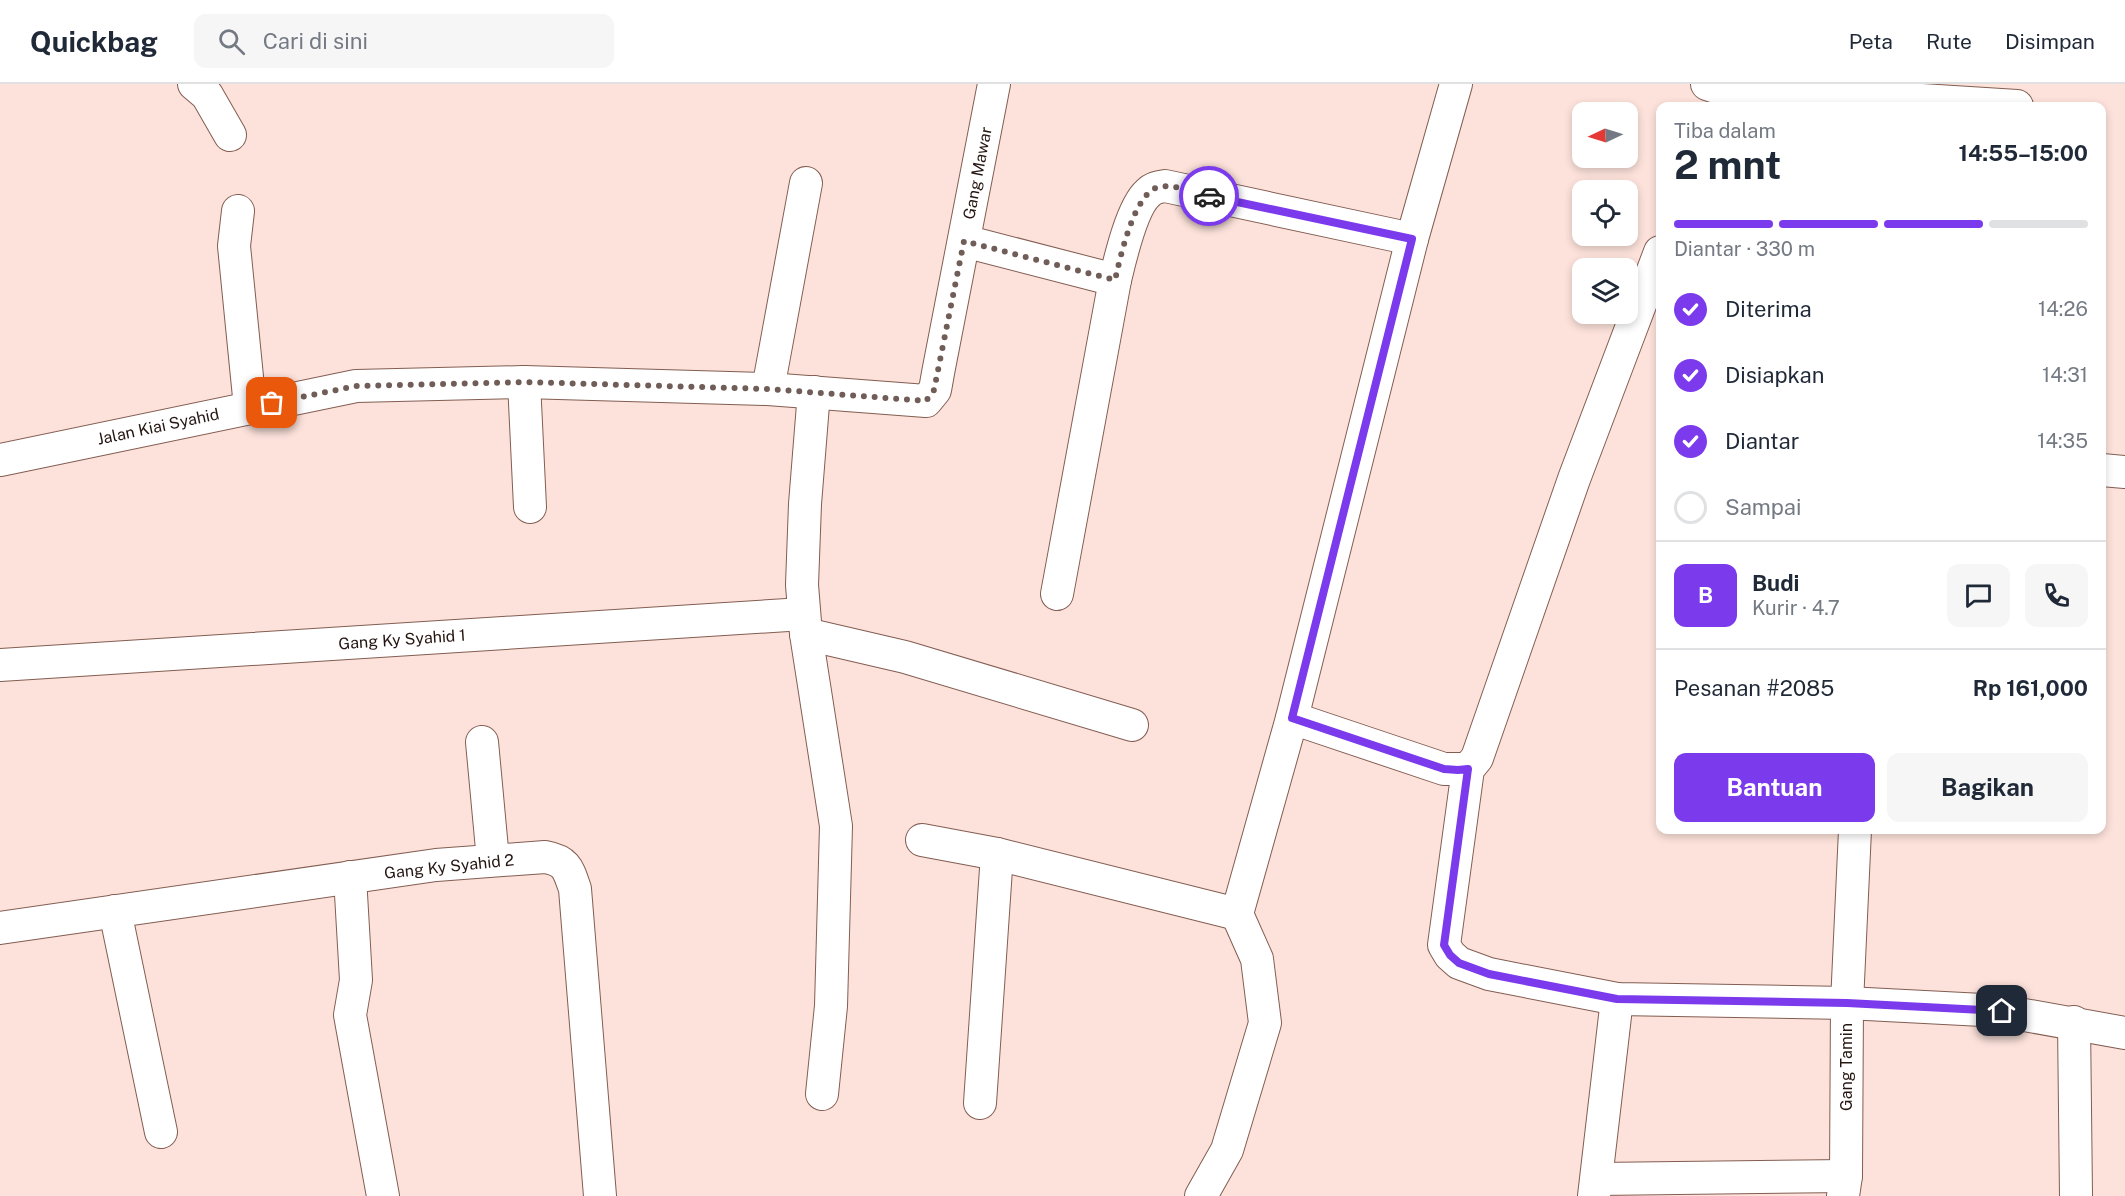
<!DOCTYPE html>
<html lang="id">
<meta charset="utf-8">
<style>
body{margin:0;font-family:"Public Sans",sans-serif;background:#f6f6f7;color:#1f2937;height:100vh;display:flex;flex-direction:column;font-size:22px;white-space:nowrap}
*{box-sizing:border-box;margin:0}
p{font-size:20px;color:#747a83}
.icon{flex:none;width:33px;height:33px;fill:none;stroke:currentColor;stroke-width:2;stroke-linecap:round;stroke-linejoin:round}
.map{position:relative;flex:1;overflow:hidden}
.sheet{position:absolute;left:1656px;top:18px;width:450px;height:732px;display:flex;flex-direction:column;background:#fff;border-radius:12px;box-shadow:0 3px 9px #0003}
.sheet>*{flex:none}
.needle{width:39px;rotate:266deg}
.tools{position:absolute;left:1572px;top:18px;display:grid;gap:12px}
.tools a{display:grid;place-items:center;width:66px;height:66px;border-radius:12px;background:#fff;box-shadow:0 3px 9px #0003;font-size:30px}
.pin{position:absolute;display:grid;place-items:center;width:51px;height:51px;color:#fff;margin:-26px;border-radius:12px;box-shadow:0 3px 9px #0006}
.courier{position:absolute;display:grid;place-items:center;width:60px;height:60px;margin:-30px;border:4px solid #7c3aed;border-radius:50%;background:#fff;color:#222;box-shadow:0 2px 8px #0007}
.headline em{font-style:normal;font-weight:700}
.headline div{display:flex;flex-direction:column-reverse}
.headline{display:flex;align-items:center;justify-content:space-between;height:102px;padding:0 18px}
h1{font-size:39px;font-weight:700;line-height:45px}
.bar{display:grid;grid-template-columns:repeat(4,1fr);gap:9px 6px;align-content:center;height:72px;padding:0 18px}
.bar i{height:8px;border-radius:4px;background:#e0e1e3}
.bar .selected{background:#7c3aed}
.bar p{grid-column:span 4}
.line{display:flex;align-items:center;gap:15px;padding:0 18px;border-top:2px solid #e0e1e3}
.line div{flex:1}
.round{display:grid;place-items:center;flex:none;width:63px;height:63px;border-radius:12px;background:#f6f6f7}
ol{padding:0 18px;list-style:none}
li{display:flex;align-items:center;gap:18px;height:66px}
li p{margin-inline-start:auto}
li .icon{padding:6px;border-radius:50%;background:#7c3aed;color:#fff;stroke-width:4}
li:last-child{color:#747a83}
li i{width:33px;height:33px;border:3px solid #e0e1e3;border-radius:50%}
.primary-button{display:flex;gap:12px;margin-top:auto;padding:12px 18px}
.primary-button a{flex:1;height:69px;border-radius:12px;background:#7c3aed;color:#fff;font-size:24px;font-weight:700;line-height:69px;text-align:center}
.primary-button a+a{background:#f6f6f7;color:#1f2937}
header{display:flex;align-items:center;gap:36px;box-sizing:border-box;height:84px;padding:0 30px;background:#fff;border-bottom:2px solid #e0e1e3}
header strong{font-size:28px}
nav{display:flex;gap:33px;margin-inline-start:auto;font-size:21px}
.search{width:420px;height:54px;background:#f6f6f7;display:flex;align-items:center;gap:15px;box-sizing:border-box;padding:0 21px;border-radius:12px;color:#747a83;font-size:22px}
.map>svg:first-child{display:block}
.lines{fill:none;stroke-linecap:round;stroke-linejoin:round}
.street-casing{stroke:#835d52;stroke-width:34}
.street{stroke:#fff;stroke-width:32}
.done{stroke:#705d58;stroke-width:6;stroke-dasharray:0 10.8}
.route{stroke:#7c3aed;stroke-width:8}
.labels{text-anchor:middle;stroke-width:5;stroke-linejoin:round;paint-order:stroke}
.street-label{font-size:16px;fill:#251612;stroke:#fff}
</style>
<header>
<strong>Quickbag</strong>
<div class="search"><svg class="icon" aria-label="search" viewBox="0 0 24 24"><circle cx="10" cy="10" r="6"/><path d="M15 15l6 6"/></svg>Cari di sini</div>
<nav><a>Peta</a><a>Rute</a><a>Disimpan</a></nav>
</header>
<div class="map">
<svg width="2125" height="1112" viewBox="0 0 2125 1112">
<rect width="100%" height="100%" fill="#fce2da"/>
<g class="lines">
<g class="street-casing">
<g id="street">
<path d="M194,0L207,11L230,51"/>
<path d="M1707,0L1716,3L2017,22"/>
<path d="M238,127L234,162L250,323"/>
<path d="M964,157L1115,196C1120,175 1132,123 1148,109C1153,104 1158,103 1165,102L1412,155"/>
<path d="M1660,168L1574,395L1477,674L1468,685L1444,861L1450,871L1459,879L1489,890L1617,915L1847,919L2002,927L2125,949"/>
<path d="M524,298L530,423"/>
<path d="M768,305L806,99"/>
<path d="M814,308L805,420L802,501L806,550L836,742L831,922L822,1010"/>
<path d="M0,376L356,302L524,298L768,305L926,317L935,306L938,289L994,0"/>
<path d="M2102,386L2125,388"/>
<path d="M1057,510L1115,196"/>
<path d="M806,550L905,573L1132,641"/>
<path d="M0,581L803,530"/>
<path d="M1292,634L1444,685H1468"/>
<path d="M482,658L493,776"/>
<path d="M922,756L997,770L1237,830"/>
<path d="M350,793L356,896L350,931L383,1112"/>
<path d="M115,827L161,1048"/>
<path d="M0,844L436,781L545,773C567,777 568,785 575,805L600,1112"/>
<path d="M2074,938L2076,1112"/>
<path d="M980,1019L997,770"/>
<path d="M1597,1095L1846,1092"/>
<path d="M1201,1112L1227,1066L1265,939L1257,875L1237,830L1292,634L1412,155L1456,0"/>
<path d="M1594,1112L1617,915"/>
<path d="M1843,1112L1846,1092L1847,919L1855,746"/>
</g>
</g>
<use href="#street" class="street"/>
</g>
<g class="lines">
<path class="done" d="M272,319L356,302L524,298L768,305L926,317L934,306L964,157L1115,196C1120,175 1134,108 1159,103C1174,100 1194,108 1209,112"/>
<path class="route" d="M1209,112L1412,155L1292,634L1444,685L1458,686L1468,685L1444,861L1450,871L1459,879L1489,890L1617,915L1847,919L2002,927"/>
</g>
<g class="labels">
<g class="street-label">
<text transform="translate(977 89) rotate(-79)" y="6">Gang Mawar</text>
<text transform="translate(158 342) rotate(-12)" y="6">Jalan Kiai Syahid</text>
<text transform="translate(402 555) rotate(-4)" y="6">Gang Ky Syahid 1</text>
<text transform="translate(449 782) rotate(-6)" y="6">Gang Ky Syahid 2</text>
<text transform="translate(1846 983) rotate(-90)" y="6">Gang Tamin</text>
</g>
</g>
</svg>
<div class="tools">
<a><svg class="needle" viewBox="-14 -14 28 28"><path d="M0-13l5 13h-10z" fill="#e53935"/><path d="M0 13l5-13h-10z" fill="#747a83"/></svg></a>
<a><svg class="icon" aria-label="locate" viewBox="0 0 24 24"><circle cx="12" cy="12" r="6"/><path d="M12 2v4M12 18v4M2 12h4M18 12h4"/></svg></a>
<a><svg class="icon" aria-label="layers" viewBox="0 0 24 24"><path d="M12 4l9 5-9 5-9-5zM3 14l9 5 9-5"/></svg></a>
</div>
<div class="pin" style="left:272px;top:319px;background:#ea580c"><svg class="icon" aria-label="bag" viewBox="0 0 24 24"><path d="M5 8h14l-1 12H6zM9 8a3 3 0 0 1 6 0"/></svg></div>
<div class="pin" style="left:2002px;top:927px;background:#1f2937"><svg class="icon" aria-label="home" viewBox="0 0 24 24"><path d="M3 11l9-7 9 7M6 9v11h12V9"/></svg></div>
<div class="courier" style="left:1209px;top:112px"><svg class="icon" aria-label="car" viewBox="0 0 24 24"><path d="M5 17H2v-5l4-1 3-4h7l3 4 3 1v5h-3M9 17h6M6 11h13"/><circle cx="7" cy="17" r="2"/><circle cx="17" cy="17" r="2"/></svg></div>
<section class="sheet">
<div class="headline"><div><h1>2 mnt</h1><p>Tiba dalam</p></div><em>14:55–15:00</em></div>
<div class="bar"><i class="selected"></i><i class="selected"></i><i class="selected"></i><i></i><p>Diantar · 330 m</p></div>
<ol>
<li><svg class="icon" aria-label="check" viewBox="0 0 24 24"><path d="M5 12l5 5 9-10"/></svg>Diterima<p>14:26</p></li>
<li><svg class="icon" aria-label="check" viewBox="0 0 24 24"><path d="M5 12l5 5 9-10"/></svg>Disiapkan<p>14:31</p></li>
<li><svg class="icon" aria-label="check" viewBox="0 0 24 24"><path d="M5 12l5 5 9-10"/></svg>Diantar<p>14:35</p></li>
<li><i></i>Sampai</li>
</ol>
<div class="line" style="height:108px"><b class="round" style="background:#7c3aed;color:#fff">B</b><div><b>Budi</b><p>Kurir · 4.7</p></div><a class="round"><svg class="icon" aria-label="chat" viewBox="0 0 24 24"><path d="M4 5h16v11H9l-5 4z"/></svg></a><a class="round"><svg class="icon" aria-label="phone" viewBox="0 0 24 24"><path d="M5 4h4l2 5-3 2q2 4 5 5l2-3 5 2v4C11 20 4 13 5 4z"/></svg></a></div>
<div class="line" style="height:78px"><div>Pesanan #2085</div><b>Rp 161,000</b></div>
<div class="primary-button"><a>Bantuan</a><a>Bagikan</a></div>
</section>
</div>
